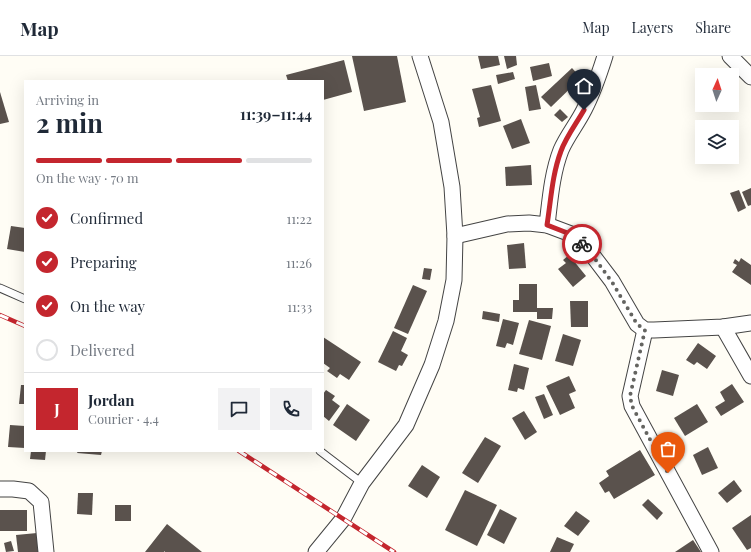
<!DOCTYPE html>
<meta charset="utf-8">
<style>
body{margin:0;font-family:"Playfair Display",serif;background:#f2f2f3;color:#1f2937;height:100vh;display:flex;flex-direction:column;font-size:15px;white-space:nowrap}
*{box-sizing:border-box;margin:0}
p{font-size:13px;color:#747a83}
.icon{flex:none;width:22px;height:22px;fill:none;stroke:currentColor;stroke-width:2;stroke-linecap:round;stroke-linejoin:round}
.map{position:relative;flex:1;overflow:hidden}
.side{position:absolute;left:24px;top:24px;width:300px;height:372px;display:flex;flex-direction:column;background:#fff;border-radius:0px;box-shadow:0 4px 16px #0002}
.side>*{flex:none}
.needle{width:26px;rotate:3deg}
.controls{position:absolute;left:695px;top:12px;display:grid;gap:8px}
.controls a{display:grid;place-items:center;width:44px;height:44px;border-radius:0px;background:#fff;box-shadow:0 4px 16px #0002;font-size:20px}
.pin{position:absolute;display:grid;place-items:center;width:34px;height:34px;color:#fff;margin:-41px -17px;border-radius:50% 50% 50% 0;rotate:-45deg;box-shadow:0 0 4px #0007}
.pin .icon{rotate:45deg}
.courier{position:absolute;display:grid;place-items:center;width:40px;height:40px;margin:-20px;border:3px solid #c4262e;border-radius:50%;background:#fff;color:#222;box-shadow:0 1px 5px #0007}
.headline em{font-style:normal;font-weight:700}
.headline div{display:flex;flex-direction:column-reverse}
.headline{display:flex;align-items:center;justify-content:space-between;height:68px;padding:0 12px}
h1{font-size:26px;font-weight:700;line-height:30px}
.bar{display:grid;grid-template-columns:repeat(4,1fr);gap:6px 4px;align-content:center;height:48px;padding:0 12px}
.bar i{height:5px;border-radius:3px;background:#e0e1e3}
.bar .current{background:#c4262e}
.bar p{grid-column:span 4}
.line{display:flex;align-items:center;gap:10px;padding:0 12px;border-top:1px solid #e0e1e3}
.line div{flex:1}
.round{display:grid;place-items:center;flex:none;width:42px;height:42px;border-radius:0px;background:#f2f2f3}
ol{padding:0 12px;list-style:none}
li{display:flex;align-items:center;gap:12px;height:44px}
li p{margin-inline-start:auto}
li .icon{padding:4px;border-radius:50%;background:#c4262e;color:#fff;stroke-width:4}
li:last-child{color:#747a83}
li i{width:22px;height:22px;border:2px solid #e0e1e3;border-radius:50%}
header{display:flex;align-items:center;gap:24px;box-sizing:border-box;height:56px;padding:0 20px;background:#fff;border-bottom:1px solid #e0e1e3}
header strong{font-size:19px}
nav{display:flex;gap:22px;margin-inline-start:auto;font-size:14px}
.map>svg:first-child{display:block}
.building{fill:#5a524d}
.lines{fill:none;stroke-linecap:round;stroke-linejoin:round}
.service-casing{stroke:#444;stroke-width:9}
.minor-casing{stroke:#444;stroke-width:17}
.service{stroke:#fff;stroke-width:7}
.minor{stroke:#fff;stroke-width:15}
.rail-casing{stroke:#c4262e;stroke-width:4.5}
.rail{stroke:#fff;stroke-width:3;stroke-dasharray:9;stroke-linecap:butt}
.done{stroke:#646461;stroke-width:4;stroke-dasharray:0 7.2}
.route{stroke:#c4262e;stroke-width:5}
</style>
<header>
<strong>Map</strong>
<nav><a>Map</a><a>Layers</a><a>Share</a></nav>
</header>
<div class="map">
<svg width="751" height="496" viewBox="0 0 751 496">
<rect width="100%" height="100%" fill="#fffdf5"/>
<g class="building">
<path d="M352,0H397L406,46L364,55Z"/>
<path d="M478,0H498L500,9L481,13Z"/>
<path d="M504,0H516L517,9L507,13Z"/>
<path d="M344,4L352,36L323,44V25H288L286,19Z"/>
<path d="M549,7L552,20L533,25L530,11Z"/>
<path d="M572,12L581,22L551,51L541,41Z"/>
<path d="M513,16L515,23L498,28L496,19Z"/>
<path d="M491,29L501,65L479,71L477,62L480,61L472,33Z"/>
<path d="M536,29L541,53L529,55L525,31Z"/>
<path d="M0,36L9,66L0,68Z"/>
<path d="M560,53L568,61L562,66L554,59Z"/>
<path d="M521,63L530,87L512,93L503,70Z"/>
<path d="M531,109L532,129L506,130L505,111Z"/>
<path d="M751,132V149L748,150L742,136Z"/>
<path d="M739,134L746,152L738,156L730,137Z"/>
<path d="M11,170L25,172V196L7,193Z"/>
<path d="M524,187L526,212L509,213L507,189Z"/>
<path d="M569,199L586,220L573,231L558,213L566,207L563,204Z"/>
<path d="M741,202L751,209V229L732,216L737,209L733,207L735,203L739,206Z"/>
<path d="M424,212L432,213L430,224L422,223Z"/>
<path d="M519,228H537V252H553L552,263H537V256H513V244H519Z"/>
<path d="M413,229L427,235L408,278L394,272Z"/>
<path d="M570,245H588V271H571Z"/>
<path d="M483,255L500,258L499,266L482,263Z"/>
<path d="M503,263L519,267L513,289L507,287L505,292L496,290Z"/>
<path d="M529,264L551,270L542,304L519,298Z"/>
<path d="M393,275L407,282L401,295L408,299L402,310L399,309L396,315L378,306Z"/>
<path d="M563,278L581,284L573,310L555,305Z"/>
<path d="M323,281L361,306L349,324L340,318L337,322L327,315L330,312L323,307Z"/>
<path d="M698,287L716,300L707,313L697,306L694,309L686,304Z"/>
<path d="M514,308L529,312L524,334L518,332L517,336L508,334Z"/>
<path d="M662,314L679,319L673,340L656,335Z"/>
<path d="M569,320L576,335L569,338L575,352L560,359L546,330Z"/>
<path d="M732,328L744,346L721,360L715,351L725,345L720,336Z"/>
<path d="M21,329H25V348H19Z"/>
<path d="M326,334L335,340L332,344L340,350L329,365L323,360V338Z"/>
<path d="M544,338L553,359L544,363L535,341Z"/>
<path d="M347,348L370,364L356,385L333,369Z"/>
<path d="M697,348L708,366L685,380L674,362Z"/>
<path d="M524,355L537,376L525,384L512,362Z"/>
<path d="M10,369L25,370V392L8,391Z"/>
<path d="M485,381L501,390L478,427L462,417Z"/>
<path d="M708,391L718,412L702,419L693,399Z"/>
<path d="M640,394L655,419L614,443L609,435L605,437L599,427L609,420L606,415Z"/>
<path d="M31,395H46L45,404L30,403Z"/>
<path d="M78,395H102L101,399L77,397Z"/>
<path d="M422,409L440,421L427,442L408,430Z"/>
<path d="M734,424L742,435L727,447L718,437Z"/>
<path d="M465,434L497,449L477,490L445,474Z"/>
<path d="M78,437H93L92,459L77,458Z"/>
<path d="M648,443L663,457L657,464L642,449Z"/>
<rect x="115" y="449" width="16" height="16"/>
<path d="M500,453L517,462L504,488L487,479Z"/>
<rect x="0" y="454" width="27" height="21"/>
<path d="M576,455L590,465L578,480L564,470Z"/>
<path d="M751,459V492L747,494L732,472Z"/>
<path d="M167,468L202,496H165L164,495V496H145Z"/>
<path d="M37,477L38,496H18L16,479Z"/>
<path d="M557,481L574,488L570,496H550Z"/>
<path d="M693,484L701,496H675Z"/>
<path d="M11,485L14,495L6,496L4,487Z"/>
</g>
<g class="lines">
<g class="service-casing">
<g id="service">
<path d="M0,232L25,243"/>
<path d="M320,395L362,427"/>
</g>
</g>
<g class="minor-casing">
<g id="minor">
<path d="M730,0L751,21"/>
<path d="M547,169C550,144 552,117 561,94C567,80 577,68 584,54C593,37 599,19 605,0"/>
<path d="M455,180L507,168L529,167L547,169L571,178L587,192L612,225L637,268L645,274H654L723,271L751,267"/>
<path d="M723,271L751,320"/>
<path d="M645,274L630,340L632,350L711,496"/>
<path d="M0,433H13L29,435L41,446L46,496"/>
<path d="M316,496L343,463L362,427L406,369L432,309L446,265L454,224L455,180L452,131L441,66L420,0"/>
</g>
</g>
<use href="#service" class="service"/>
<use href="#minor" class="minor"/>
<g class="rail-casing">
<g id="rail">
<path d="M0,259L25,270"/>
<path d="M239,395L394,496"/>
</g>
</g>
<use href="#rail" class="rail"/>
</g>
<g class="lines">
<path class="done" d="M582,188L587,192L612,226L637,268L645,274L630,340L632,350L668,417"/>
<path class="route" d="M582,188L570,178L547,169C551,144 552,119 561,95C566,81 576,68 584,54"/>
</g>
</svg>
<div class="controls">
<a><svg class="needle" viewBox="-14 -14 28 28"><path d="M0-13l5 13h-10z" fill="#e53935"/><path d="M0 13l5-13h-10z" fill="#747a83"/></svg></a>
<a><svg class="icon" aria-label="layers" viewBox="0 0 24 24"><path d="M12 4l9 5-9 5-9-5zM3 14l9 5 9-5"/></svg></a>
</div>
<div class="pin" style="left:668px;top:417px;background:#ea580c"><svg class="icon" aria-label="bag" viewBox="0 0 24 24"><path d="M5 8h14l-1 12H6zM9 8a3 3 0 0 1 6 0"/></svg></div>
<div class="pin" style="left:584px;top:54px;background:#1f2937"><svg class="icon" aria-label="home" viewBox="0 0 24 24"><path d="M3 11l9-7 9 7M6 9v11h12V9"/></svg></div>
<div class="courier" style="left:582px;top:188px"><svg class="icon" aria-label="bike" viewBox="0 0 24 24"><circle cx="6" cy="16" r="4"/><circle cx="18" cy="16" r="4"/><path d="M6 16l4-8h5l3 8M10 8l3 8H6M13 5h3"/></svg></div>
<section class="side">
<div class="headline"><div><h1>2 min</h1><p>Arriving in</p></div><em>11:39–11:44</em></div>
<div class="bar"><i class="current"></i><i class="current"></i><i class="current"></i><i></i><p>On the way · 70 m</p></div>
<ol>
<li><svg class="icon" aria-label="check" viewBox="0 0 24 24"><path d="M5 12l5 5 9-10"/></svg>Confirmed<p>11:22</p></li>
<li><svg class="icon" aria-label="check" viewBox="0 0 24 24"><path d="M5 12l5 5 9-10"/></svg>Preparing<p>11:26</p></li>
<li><svg class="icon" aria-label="check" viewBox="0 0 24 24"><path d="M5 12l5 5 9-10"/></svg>On the way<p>11:33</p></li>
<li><i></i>Delivered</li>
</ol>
<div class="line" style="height:72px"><b class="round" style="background:#c4262e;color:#fff">J</b><div><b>Jordan</b><p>Courier · 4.4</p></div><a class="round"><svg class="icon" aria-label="chat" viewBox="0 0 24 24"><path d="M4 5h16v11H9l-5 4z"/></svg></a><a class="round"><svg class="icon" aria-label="phone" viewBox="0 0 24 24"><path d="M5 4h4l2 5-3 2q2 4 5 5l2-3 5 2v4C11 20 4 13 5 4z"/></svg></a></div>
</section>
</div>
